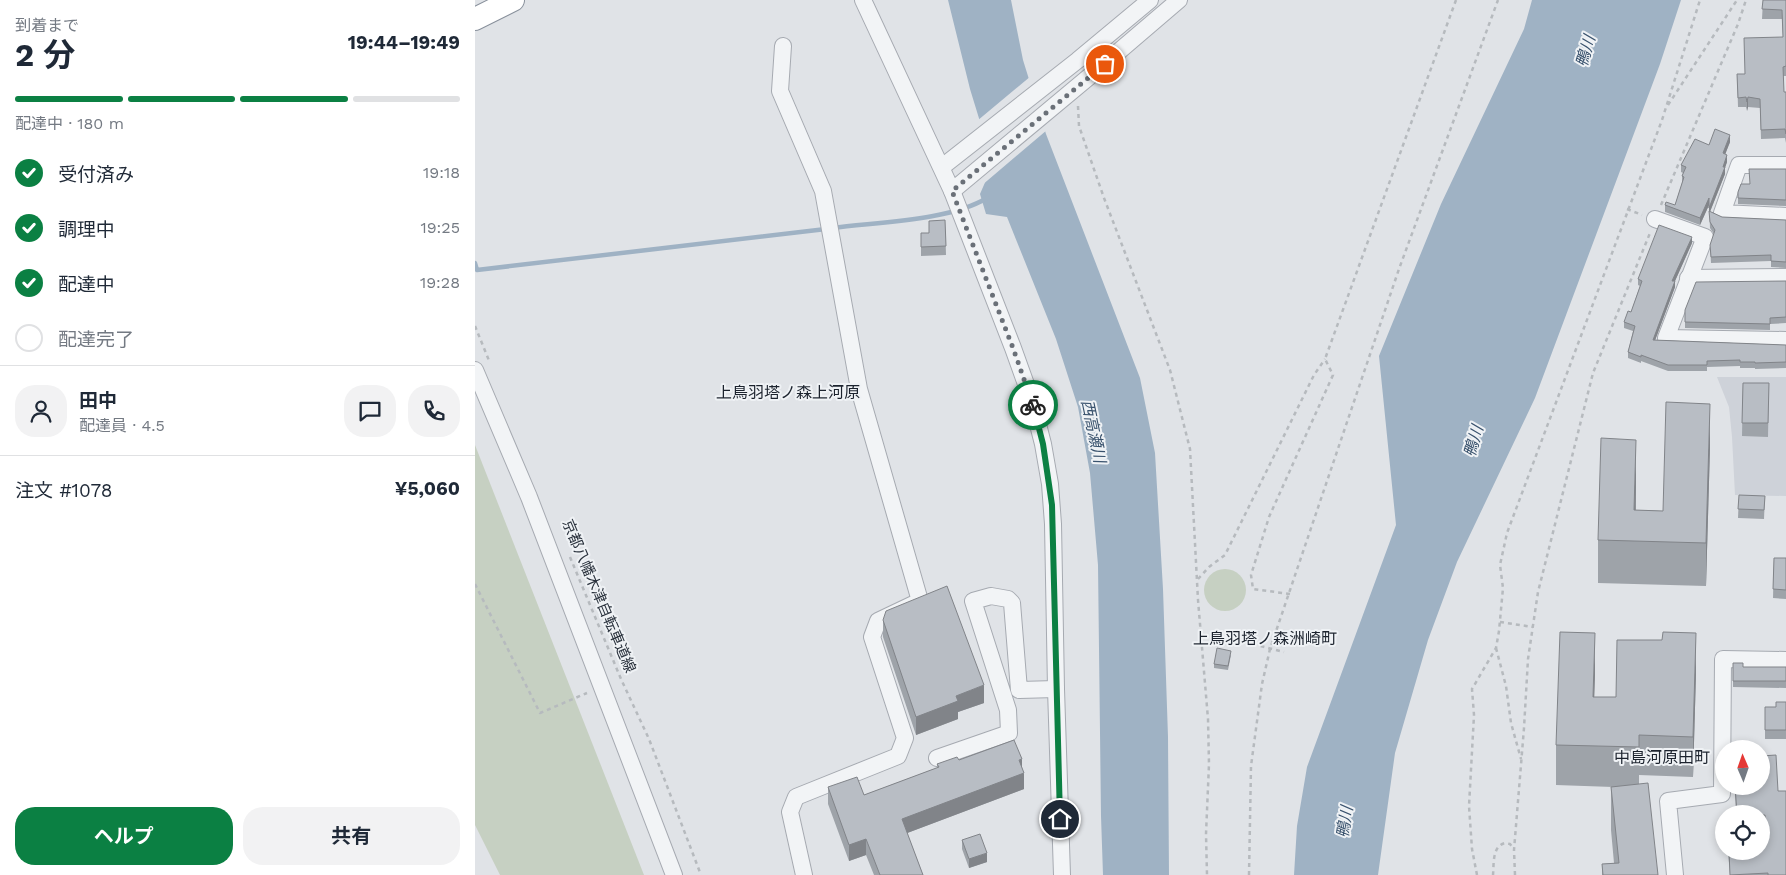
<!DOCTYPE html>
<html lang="ja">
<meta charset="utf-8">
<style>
body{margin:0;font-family:"Work Sans","Noto Sans JP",sans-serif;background:#f2f2f3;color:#1f2937;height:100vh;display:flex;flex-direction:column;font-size:19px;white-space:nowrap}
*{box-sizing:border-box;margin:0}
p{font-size:16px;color:#747a83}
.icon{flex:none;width:28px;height:28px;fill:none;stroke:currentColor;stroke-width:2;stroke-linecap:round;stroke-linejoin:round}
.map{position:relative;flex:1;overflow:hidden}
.sheet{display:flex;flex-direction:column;background:#fff;width:475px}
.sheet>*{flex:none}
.needle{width:32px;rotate:358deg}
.controls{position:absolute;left:1240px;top:740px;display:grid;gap:10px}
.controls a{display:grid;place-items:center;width:55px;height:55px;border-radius:50%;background:#fff;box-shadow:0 2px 8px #0003;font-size:25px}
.pin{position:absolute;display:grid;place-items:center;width:42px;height:42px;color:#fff;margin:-21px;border:2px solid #fff;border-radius:50%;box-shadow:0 1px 5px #0007}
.courier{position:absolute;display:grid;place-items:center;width:50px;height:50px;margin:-25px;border:4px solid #0b8043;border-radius:50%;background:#fff;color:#222;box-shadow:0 1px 6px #0007}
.headline em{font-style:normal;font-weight:700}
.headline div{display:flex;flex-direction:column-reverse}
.headline{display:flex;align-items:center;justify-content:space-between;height:85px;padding:0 15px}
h1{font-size:32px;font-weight:700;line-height:38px}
.bar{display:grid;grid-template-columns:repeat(4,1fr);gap:8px 5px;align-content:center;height:60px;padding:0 15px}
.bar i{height:6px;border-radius:4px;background:#e0e1e3}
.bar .current{background:#0b8043}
.bar p{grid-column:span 4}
.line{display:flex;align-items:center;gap:12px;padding:0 15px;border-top:1px solid #e0e1e3}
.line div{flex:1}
.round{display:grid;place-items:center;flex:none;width:52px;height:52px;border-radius:20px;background:#f2f2f3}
ol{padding:0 15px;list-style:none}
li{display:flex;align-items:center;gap:15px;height:55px}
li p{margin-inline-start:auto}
li .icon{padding:5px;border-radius:50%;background:#0b8043;color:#fff;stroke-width:4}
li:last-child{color:#747a83}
li i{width:28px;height:28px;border:2px solid #e0e1e3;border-radius:50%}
.primary-button{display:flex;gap:10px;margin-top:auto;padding:10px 15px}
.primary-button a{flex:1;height:58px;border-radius:20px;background:#0b8043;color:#fff;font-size:20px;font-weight:700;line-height:58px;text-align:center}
.primary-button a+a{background:#f2f2f3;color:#1f2937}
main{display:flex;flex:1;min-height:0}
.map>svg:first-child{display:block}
.built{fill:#ced2d9}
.green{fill:#c6d0c2}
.water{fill:#9fb2c4}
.pier{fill:#e0e3e7}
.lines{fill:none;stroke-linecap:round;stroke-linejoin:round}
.stream{stroke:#9fb2c4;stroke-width:4.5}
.minor-casing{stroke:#a6aab1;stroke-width:18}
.highway-casing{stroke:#89919c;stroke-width:24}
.path{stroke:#b6babe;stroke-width:2.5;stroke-dasharray:4 4;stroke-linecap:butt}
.minor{stroke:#f2f4f6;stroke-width:16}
.highway{stroke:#fff;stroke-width:22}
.wall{fill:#9ea3a9}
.shaded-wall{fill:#818489}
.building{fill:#b8bdc4;stroke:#818489}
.done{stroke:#6a7078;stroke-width:5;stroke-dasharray:0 9}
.route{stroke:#0b8043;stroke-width:6}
.labels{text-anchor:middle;stroke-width:4;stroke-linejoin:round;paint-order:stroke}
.street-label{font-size:15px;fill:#2a323d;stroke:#eff2f5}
.water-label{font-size:16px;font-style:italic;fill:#39526d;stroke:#eff2f5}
.neighbourhood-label{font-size:16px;fill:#1c232e;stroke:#eff2f5}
</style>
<main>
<section class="sheet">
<div class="headline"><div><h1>2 分</h1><p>到着まで</p></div><em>19:44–19:49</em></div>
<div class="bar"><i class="current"></i><i class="current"></i><i class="current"></i><i></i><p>配達中 · 180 m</p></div>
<ol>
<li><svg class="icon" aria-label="check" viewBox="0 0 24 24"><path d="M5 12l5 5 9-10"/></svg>受付済み<p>19:18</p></li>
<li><svg class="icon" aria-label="check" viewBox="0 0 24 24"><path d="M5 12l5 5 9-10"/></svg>調理中<p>19:25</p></li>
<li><svg class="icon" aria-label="check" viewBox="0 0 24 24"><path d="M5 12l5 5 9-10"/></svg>配達中<p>19:28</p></li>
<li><i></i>配達完了</li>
</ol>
<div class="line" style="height:90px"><a class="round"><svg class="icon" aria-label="person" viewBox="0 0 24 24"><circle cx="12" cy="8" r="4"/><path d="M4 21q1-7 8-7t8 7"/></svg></a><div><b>田中</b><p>配達員 · 4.5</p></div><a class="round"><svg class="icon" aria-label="chat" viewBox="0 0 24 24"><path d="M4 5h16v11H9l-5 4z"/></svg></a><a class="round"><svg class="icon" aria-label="phone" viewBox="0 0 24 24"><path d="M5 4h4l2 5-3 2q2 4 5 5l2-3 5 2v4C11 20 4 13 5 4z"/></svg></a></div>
<div class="line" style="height:65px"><div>注文 #1078</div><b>¥5,060</b></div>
<div class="primary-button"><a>ヘルプ</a><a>共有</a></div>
</section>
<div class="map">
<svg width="1311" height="875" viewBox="0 0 1311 875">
<rect width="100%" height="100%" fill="#e0e3e7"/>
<path class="built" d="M1242,377H1311V496L1260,495L1257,437L1254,407Z"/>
<g class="green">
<path d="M0,445L169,875H25L0,825Z"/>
<circle cx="750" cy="590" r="21"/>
</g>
<g class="water">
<path d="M473,0H536L548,60L571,134L665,378L680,453L688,589L693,737L694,875H628L626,816L623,565L615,473L603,407L581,339L532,217L511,214L505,194L518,164L495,89Z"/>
<path d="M1057,0H1206L1185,64L1060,398L982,562L953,640L920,753L903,875H819L822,826L832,767L921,525L904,356L966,204L1049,29Z"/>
</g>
<path class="pier" d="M556,76L572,130L506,186L515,164L502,121Z"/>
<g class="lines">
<g class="stream">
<path d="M358,228C403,222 474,221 512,198"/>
<path d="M0,263L2,270L351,229"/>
</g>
<g class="minor-casing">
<g id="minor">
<path d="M388,0L477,191L538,348L557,401L568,444L575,484L578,524L581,689L587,875"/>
<path d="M308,46L305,91L348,191L384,389L445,601L403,621L397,637L430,738L423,756L321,797L315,812L329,875"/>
<path d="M1311,165H1264L1247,213L1311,216"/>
<path d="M467,167L603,60L675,0"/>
<path d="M477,191L615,76L704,0"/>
<path d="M1180,219L1230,237L1191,338L1311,340"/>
<path d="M1213,278L1311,277"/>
<path d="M0,370L54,497L199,875"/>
<path d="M462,758L534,733L533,710L498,601L516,596L533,599L537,603L544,690L581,689"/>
<path d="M1200,875L1193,801L1247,794L1248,659L1311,660"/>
</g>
</g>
<g class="highway-casing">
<path id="highway" d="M0,19L38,0"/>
</g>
<g class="path">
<path d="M1193,105L1262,0"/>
<path d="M603,106L604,126L629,198L695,370L715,449L723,600L733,719L734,764L731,834L732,875"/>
<path d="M1186,205L1263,24L1271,0"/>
<path d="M1152,209L1167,215"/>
<path d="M0,326L15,363"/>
<path d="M95,557L146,679L174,739L226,875"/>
<path d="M723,579L734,567L750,555L839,375L850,359"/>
<path d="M0,584L65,713L112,693"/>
<path d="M815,594L778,589L776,575L794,517L858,375L850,359L981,0"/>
<path d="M1025,622L1058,627"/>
<path d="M770,642L809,652"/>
<path d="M1021,648L1031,686L1036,723L1046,759"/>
<path d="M774,875L776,766L787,684L795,649L924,269L1023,0"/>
<path d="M1002,875L997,849L994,806L999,715L997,689L1021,648L1024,631L1028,588L1025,565L1032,533L1187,120L1225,0"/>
<path d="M1018,875C1019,864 1017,846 1030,843L1035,844L1038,848"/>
<path d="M1040,875L1039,850L1049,728L1053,659L1063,592L1118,373L1175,233"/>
</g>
<use href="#minor" class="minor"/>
<use href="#highway" class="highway"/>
</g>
<g class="wall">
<path d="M1288,0H1311V76H1308L1309,92H1311V143L1310,138L1286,139L1285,108L1273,107L1272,111L1271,107H1263L1262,74H1270L1308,37L1307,19H1287Z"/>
<path d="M1255,142L1250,154L1252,162L1250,167V174L1235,212L1247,217L1311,220V268L1296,267V261L1236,263L1235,245L1239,234L1235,228L1234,205L1225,225L1190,212V205H1200L1207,183V176L1208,173L1206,172V165L1234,145Z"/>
<path d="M1311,169V206L1263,204V192L1275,184Z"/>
<path d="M470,220L471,255L446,256V233H454Z"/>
<path d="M1217,243L1200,281V287L1180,340L1311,345V368L1280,369V368H1265V366L1232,367V371H1193L1166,361V363L1153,358V352L1158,331L1149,328V322L1156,312L1165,286L1163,285V279Z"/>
<path d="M1311,281V323L1295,324V330L1210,328V310Z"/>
<path d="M1268,383H1294L1293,437L1267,436Z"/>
<path d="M1235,447L1231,586L1123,583V540L1161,483V510L1188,511Z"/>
<path d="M1264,495L1290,496L1289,519L1263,518Z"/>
<path d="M1299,558H1311V599L1298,598Z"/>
<path d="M408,620L509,703L483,712V719L441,735L408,637Z"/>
<path d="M756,655L753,670L739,668V664Z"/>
<path d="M1258,663L1268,667H1311V688L1258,687Z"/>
<path d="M1120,673L1119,697H1141L1221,673L1218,777L1164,775V784L1183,875H1127V864L1139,863L1136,830V787H1138L1081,785V745Z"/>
<path d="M1311,702V739H1290V707H1301Z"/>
<path d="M484,760L547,768L549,789L432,833L448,875H399L391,855L374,861L353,804V787L389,795L462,768V764Z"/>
<path d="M1260,786H1286L1303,791L1311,875H1255L1253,851L1291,844L1290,822H1286V814H1261Z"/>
<path d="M487,840L512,862L494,868L487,849Z"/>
</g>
<g class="shaded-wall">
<path d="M1273,97V107L1272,111V102Z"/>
<path d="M1255,135V142L1248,160V153Z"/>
<path d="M1252,155V162L1248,174V167Z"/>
<path d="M1250,167V174L1234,214V208Z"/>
<path d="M1234,198V205L1225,225V218Z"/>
<path d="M1217,237V243L1200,281V287L1178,346V340L1197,281Z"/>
<path d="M1235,404V447L1231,586V543Z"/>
<path d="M1161,440V483L1160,541L1159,510Z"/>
<path d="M1120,633V673L1118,737V697Z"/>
<path d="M1221,633V673L1218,777V737Z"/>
<path d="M509,685V703L483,712V719L441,735V717L481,696Z"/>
<path d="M547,759V774L549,773V789L427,835V819Z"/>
<path d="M391,839V855L374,861V845Z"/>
<path d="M512,853V862L494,868V859Z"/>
</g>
<g class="building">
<path d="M1288,0H1311V66L1308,67L1309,92H1311V134L1310,129L1286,130L1285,99L1273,97L1272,102L1271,97L1263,98L1262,74H1270L1269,38L1308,37L1307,10L1287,9Z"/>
<path d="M1240,129L1255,135L1248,153L1252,155L1248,167H1250L1234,208V198L1225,218L1190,205L1191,202L1200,205L1209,177L1207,176L1211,167L1206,165L1220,139L1234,145Z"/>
<path d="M1274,169H1311V200L1263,198V192L1266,184H1275Z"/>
<path d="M1234,211L1247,217L1311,220V262L1296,261V255L1236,257L1235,245L1240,230L1235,222Z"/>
<path d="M470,220L471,246L446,247V233H454V221Z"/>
<path d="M1184,225L1217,237L1197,281H1200L1178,340L1311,345V362L1280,363V362H1265V360L1232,361V365H1193L1166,355V357L1153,352L1160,326L1149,322L1153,311L1156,312L1167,281L1163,279Z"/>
<path d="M1311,281V317L1295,318V324L1210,322V310L1221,282Z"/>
<path d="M1268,383H1294L1293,423H1267Z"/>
<path d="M1191,402L1235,404L1231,543L1123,540L1126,438L1161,440L1159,510L1188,511Z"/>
<path d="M1264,495L1290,496L1289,510L1263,509Z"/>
<path d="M1299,558H1311V590L1298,589Z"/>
<path d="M472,586L509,685L481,696L483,701L441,717L408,620L411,611Z"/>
<path d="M1085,632L1120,633L1118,697H1141L1142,640H1187L1188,632L1221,633L1218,737L1164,735V747L1081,745Z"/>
<path d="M742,648L756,651L753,666L739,664Z"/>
<path d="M1258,663H1268V667H1311V681H1258Z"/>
<path d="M1301,702H1311V730H1290V707H1301Z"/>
<path d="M539,740L547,759L544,760L549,773L427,819L448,875H405L391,839L374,845L353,787L382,777L389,795L464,767L462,764L482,757L484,760Z"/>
<path d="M1281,745V749H1258V746Z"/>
<path d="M1301,755L1303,791H1311V875H1293V873L1255,875L1254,851H1286V845L1292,844L1290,815H1286V814H1262L1260,786H1286V756Z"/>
<path d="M1173,783L1183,875H1128L1127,864L1144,863L1136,787Z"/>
<path d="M505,834L512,853L494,859L487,840Z"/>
</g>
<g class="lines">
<path class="done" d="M558,405L538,348L477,191L630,64"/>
<path class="route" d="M558,405L568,444L577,505L585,819"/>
</g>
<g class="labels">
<g class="street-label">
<text transform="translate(124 596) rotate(67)" y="5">京都八幡木津自転車道線</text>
</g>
<g class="water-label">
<text transform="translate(1110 51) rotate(-74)" y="6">鴨川</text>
<text transform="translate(619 431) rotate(78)" y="6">西高瀬川</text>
<text transform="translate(998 441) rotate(-74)" y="6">鴨川</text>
<text transform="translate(869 822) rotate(-81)" y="6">鴨川</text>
</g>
<g class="neighbourhood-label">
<text x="313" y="398">上鳥羽塔ノ森上河原</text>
<text x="790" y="644">上鳥羽塔ノ森洲崎町</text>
<text x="1187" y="763">中島河原田町</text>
</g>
</g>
</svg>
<div class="controls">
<a><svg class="needle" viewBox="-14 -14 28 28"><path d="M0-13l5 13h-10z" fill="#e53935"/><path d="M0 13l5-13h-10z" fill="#747a83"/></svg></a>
<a><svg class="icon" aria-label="locate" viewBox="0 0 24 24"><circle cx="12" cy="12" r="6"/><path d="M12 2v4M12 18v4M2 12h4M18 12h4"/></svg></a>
</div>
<div class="pin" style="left:630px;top:64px;background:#ea580c"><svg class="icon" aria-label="bag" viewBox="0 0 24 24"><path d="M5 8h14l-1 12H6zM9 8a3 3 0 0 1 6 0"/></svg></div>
<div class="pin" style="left:585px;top:819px;background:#1f2937"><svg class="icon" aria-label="home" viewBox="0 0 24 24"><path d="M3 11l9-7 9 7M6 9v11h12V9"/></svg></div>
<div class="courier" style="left:558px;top:405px"><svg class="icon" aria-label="bike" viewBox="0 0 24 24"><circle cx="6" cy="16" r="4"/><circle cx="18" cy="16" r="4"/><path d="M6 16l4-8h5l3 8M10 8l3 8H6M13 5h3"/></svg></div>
</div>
</main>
